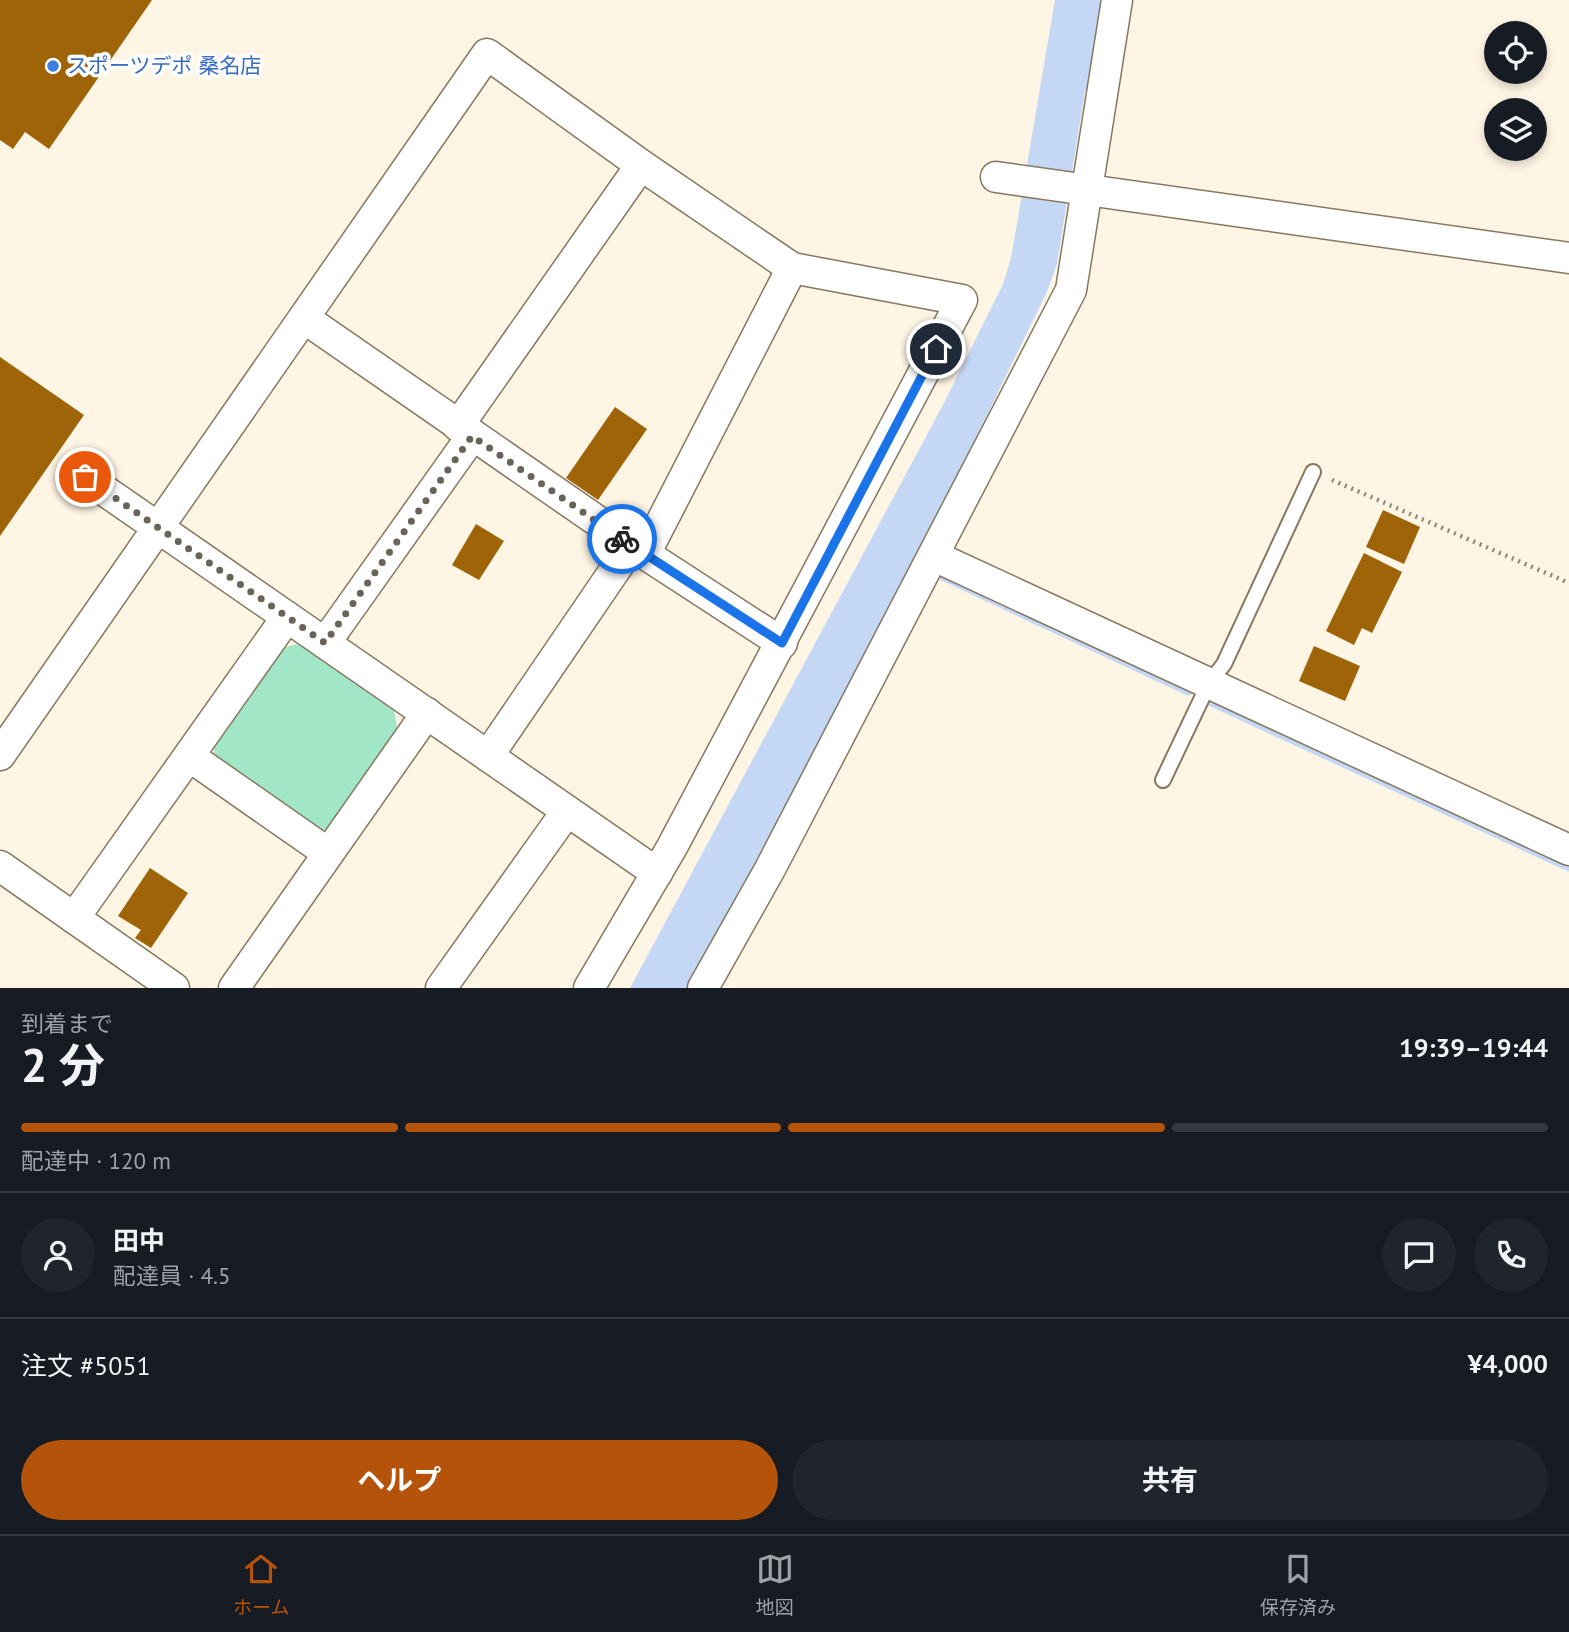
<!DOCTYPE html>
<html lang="ja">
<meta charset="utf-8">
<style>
body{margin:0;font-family:"PT Sans","Noto Sans JP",sans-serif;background:#20242c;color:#f1f3f6;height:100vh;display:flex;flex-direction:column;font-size:26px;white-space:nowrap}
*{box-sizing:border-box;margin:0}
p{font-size:23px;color:#9ea1a6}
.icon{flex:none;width:38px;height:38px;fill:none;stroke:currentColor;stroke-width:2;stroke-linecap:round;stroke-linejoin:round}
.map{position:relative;height:988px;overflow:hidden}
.sheet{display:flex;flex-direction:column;background:#171b24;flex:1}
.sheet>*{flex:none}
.fabs{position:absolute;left:1484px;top:21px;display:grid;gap:14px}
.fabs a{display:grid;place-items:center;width:63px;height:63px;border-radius:50%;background:#171b24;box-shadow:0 4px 10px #0003;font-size:35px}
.pin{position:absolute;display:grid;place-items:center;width:60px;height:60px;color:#fff;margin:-30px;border:4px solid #fff;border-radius:50%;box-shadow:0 2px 7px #0007}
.courier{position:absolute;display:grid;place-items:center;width:70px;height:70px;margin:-35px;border:5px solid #1a73e8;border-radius:50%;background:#fff;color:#222;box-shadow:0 2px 9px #0007}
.headline em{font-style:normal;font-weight:700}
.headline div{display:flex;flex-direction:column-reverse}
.headline{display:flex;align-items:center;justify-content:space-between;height:119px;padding:0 21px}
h1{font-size:46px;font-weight:700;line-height:52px}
.bar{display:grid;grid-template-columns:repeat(4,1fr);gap:10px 7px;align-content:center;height:84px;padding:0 21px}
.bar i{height:9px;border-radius:5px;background:#363941}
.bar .active{background:#b45309}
.bar p{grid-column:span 4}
.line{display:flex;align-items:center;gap:18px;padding:0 21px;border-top:2px solid #363941}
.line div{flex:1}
.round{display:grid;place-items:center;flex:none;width:74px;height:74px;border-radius:37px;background:#20242c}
.button{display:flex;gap:14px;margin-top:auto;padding:14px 21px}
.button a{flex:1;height:80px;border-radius:42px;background:#b45309;color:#fff;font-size:28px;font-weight:700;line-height:80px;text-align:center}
.button a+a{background:#20242c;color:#f1f3f6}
.dock{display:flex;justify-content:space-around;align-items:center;height:98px;border-top:2px solid #363941;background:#171b24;font-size:19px;color:#9ea1a6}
.dock a{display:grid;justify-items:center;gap:4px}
.dock .active{color:#b45309}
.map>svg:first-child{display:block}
.green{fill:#a1e7c7}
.water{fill:#c4d8f6}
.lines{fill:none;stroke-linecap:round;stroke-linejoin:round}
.stream{stroke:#c4d8f6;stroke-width:9}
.building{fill:#9e6407}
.service-casing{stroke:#867860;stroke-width:18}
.minor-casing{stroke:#867860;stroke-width:33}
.path{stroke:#8d8678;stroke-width:4.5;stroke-dasharray:2 5;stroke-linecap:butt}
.service{stroke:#fff;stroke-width:14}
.minor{stroke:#fff;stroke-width:30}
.done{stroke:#6a6357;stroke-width:7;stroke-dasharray:0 12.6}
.route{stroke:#1a73e8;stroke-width:9}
.shop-dot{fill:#3f7fe0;stroke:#fff;stroke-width:2.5}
.labels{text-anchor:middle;stroke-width:7;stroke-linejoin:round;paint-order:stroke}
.shop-label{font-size:21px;fill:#366cbe;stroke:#fff;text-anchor:start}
</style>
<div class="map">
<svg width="1569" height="988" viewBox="0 0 1569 988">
<rect width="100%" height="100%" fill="#fef5e4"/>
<path class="green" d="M299,644L394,711L398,732L328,829L313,831L216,764L213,745L280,648Z"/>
<path class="water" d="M1055,0H1106L1092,91H1085L1057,264L1047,292L915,562L689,988H630L943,405L1003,284L1011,258Z"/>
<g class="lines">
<g class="stream">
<path d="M936,573L1188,691"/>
<path d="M1207,700L1569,867"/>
</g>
</g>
<g class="building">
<path d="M0,0H152L49,149L25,132L13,149L0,140Z"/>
<path d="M0,357L84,415L0,536Z"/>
<path d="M615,407L647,429L598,500L566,478Z"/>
<path d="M1383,510L1420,527L1404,564L1366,547Z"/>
<path d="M476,524L504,541L479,580L452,565Z"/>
<path d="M1364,553L1402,572L1372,633L1362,628L1354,645L1326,631Z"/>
<path d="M1314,646L1360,666L1345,701L1299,681Z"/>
<path d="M150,868L188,893L151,948L135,938L141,930L118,916Z"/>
</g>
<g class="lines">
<g class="service-casing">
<path id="service" d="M1163,780L1209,683L1224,664L1313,472"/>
</g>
<g class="minor-casing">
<g id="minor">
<path d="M996,177L1569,258"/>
<path d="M304,318L645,554L782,643"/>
<path d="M458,426L641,165"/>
<path d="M85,477L657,873"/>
<path d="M645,554L792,268"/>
<path d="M934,556L1569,850"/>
<path d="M325,643L472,436"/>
<path d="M0,755L487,54L641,165L792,268L962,300L672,847L589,988"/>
<path d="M189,756L328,853"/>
<path d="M488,756L632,545"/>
<path d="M0,866L174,988"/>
<path d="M74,918L287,617"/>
<path d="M234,988L427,713"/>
<path d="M441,988L567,811"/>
<path d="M703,988L770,869L1071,290L1117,0"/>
</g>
</g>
<path class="path" d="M1332,480L1569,583"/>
<use href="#service" class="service"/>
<use href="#minor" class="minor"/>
</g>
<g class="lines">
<path class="done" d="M85,477L325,643L472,436L622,539"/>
<path class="route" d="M622,539L782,643L936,349"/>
</g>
<circle class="shop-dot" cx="53" cy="66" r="7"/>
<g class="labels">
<g class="shop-label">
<text x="67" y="73">スポーツデポ 桑名店</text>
</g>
</g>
</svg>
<div class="fabs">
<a><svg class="icon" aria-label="locate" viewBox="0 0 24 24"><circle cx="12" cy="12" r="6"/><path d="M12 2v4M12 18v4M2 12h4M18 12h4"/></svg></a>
<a><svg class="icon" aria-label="layers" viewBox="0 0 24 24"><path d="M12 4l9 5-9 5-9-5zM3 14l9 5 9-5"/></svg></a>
</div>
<div class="pin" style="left:85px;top:477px;background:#ea580c"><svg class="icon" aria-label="bag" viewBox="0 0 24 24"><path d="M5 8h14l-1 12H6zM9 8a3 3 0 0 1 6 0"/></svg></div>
<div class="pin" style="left:936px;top:349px;background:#1f2937"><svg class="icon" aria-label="home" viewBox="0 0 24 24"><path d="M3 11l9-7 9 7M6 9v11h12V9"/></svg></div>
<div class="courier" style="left:622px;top:539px"><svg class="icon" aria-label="bike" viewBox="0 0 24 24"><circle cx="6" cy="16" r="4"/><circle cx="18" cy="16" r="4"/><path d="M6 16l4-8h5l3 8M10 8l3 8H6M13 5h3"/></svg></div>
</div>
<section class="sheet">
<div class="headline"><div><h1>2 分</h1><p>到着まで</p></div><em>19:39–19:44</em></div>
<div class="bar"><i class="active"></i><i class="active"></i><i class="active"></i><i></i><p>配達中 · 120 m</p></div>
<div class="line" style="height:126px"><a class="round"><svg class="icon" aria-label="person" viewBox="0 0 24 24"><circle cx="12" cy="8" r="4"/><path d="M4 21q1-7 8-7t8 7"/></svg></a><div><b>田中</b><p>配達員 · 4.5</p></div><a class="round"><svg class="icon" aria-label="chat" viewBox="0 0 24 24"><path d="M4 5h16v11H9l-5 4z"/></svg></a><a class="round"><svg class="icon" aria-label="phone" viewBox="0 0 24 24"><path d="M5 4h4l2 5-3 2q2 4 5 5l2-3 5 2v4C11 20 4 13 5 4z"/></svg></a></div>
<div class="line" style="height:91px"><div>注文 #5051</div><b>¥4,000</b></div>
<div class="button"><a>ヘルプ</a><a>共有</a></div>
</section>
<nav class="dock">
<a class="active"><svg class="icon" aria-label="home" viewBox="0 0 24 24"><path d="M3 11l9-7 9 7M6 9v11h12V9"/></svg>ホーム</a>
<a><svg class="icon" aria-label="map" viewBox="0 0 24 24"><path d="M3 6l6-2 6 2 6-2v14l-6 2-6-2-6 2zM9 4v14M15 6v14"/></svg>地図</a>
<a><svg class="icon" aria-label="saved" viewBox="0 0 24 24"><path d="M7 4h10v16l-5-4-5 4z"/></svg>保存済み</a>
</nav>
